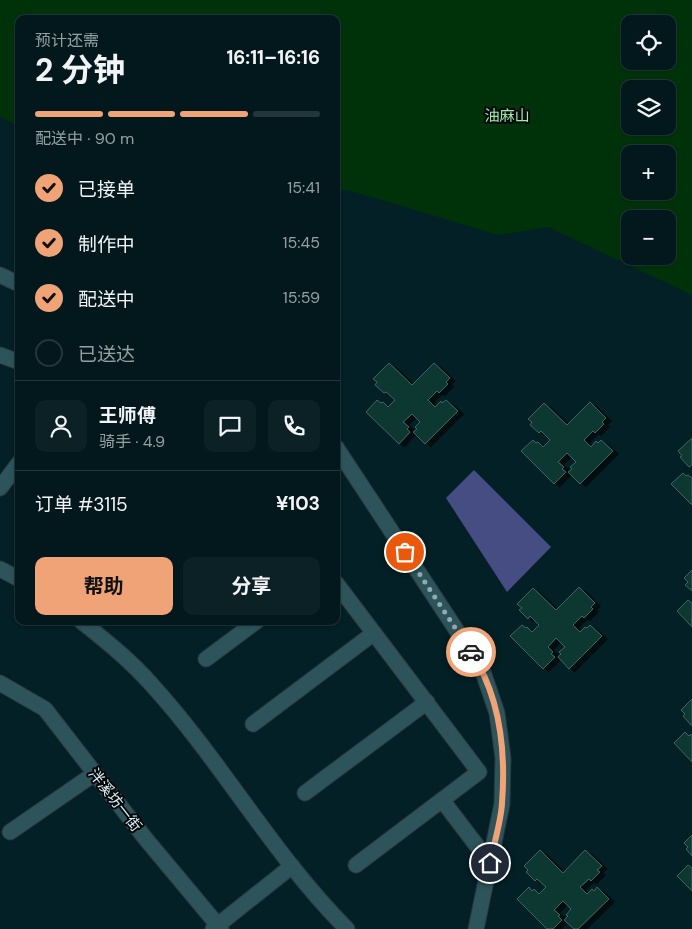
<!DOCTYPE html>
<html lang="zh">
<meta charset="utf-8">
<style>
body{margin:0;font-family:"DM Sans","Noto Sans SC",sans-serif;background:#0c2125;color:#f1f3f6;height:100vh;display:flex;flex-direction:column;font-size:19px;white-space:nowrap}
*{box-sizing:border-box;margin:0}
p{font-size:16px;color:#96a0a3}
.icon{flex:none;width:28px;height:28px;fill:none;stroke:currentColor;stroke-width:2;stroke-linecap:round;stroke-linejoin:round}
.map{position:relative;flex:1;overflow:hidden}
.drawer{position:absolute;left:15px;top:15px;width:325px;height:610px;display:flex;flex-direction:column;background:#02181c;border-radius:10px;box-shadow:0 1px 4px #0004,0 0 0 1px #23373b}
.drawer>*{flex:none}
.tools{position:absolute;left:621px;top:15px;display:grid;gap:10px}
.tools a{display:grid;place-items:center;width:55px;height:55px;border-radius:10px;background:#02181c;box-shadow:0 1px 4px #0004,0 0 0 1px #23373b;font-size:25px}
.pin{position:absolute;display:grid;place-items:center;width:42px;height:42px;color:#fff;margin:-21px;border:2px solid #fff;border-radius:50%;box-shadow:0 1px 5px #0007}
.courier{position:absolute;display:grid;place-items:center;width:50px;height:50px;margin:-25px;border:4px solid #efa377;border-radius:50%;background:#fff;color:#222;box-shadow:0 1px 6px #0007}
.head em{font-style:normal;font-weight:700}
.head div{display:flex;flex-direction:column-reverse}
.head{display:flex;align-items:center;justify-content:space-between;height:85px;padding:0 20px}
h1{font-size:32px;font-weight:700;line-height:38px}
.bar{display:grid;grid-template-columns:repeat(4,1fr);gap:8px 5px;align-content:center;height:60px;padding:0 20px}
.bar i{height:6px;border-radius:4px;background:#23373b}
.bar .on{background:#efa377}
.bar p{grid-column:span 4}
.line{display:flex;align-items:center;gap:12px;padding:0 20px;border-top:1px solid #23373b}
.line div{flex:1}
.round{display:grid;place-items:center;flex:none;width:52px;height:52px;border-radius:10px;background:#0c2125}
ol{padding:0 20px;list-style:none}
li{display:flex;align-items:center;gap:15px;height:55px}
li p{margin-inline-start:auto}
li .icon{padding:5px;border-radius:50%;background:#efa377;color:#111;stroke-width:4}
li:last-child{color:#96a0a3}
li i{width:28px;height:28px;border:2px solid #23373b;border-radius:50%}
.primary-button{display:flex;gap:10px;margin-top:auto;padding:10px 20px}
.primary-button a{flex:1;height:58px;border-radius:10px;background:#efa377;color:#111;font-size:20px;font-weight:700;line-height:58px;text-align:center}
.primary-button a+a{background:#0c2125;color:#f1f3f6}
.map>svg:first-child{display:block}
.green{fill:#00320a;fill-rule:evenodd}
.water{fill:#454d83}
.building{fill:#103831;stroke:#40665e;filter:url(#shadow)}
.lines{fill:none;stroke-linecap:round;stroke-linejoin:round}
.minor-casing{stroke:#2d383b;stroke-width:17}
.minor{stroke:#2d545b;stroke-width:15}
.done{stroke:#92aaaf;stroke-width:5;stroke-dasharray:0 9}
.route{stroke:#efa377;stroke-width:6}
.labels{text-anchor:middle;stroke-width:4;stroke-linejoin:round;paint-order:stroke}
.park-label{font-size:15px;fill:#9de9a5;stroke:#00080b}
.street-label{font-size:15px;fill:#e0f5f9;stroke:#00080b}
</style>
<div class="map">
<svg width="692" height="929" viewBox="0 0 692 929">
<defs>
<filter id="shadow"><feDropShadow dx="5.5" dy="3" stdDeviation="0" flood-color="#0009"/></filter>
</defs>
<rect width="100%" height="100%" fill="#022025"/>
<path class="green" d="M0,0H692V295L548,227L498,235L348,190L336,191V19H19V126L0,117ZM630,24H668V61H630ZM630,89H668V126H630ZM630,154H668V191H630ZM630,219H668V256H630Z"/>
<path class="water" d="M474,470L551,547L507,592L446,498Z"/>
<g class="building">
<path d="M389,363L412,385L434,363L450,378L446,382L448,384L439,393L437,391L428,400L435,407L441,401L442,403L446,400L458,411L425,444L413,432L417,429L415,427L420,422L412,414L403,422L409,427L407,429L410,432L399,444L366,412L377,400L381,403L383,402L388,407L395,400L386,392L384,393L375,385L377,382L373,379Z"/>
<path d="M590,402L606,418L602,422L604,424L595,433L593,431L584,440L591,447L596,441L598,443L601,440L613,451L580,484L568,472L572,469L570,467L576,462L567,453L558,462L564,467L562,469L566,472L554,484L521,451L533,440L536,443L538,442L543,447L550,440L541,431L539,433L530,425L532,422L528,419L544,403L567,425Z"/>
<path d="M692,438V465L689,467L680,457L682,456L678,451Z"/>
<path d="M683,473L686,476L688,475L692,478V505L671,484Z"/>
<path d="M692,570V591L685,585L688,582L684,578Z"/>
<path d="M579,587L595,603L591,607L593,609L584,618L582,616L573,625L580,632L585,627L587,628L590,625L602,636L569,669L558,657L561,654L559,652L565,647L556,638L548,647L553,652L551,654L555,657L543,669L510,636L522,625L526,628L527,627L532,632L539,625L530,616L528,619L519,610L522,608L517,604L533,588L556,610Z"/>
<path d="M688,600L692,603V627L677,611Z"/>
<path d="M692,699V726L683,716L685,714L681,710Z"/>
<path d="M685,732L689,736L691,734L692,735V762L674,743Z"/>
<path d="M692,835V856L686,849L688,847L684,843Z"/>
<path d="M540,850L563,873L585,850L602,866L597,870L600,872L591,881L589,879L580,887L587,894L592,889L594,891L597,887L609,899L578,929H574L564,920L568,916L566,915L571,909L563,901L554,910L560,915L558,916L562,920L553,929H547L517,899L529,887L532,891L534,889L539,894L546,887L537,879L535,881L526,872L528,870L524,866Z"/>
<path d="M688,865L692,868V891L677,876Z"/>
</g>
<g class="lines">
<g class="minor-casing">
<g id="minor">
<path d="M0,275L19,284"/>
<path d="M0,355L19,362"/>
<path d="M336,447L482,669L497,713L503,758L502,804L476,929"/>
<path d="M0,488L19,463"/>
<path d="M0,569L19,579"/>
<path d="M336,583L479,772L356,865"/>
<path d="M81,621C106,641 131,661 152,685C222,762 273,855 347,929"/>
<path d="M206,659L257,621"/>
<path d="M0,683L45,709L145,838L221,929"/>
<path d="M253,724L374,633"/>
<path d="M305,793L427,702"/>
<path d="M442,800L490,863"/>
<path d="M10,832L94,774"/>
<path d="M213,929L292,866"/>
</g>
</g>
<use href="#minor" class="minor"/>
</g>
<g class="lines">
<path class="done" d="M405,552L471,652"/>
<path class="route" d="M471,652C500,696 506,751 502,803C501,822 494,843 490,863"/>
</g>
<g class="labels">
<g class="park-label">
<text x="507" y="121">油麻山</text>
</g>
<g class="street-label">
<text transform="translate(115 800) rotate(52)" y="5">泮溪坊一街</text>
</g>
</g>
</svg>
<div class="tools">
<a><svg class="icon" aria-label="locate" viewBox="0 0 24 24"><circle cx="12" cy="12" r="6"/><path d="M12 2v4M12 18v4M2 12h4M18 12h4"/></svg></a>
<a><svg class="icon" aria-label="layers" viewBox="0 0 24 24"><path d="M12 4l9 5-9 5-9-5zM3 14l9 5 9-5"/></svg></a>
<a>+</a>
<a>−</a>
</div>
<div class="pin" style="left:405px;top:552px;background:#ea580c"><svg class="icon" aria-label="bag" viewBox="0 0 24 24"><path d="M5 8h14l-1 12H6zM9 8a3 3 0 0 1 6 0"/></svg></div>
<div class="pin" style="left:490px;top:863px;background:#1f2937"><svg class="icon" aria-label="home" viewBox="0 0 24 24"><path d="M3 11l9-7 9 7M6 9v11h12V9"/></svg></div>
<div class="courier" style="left:471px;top:652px"><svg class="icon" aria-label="car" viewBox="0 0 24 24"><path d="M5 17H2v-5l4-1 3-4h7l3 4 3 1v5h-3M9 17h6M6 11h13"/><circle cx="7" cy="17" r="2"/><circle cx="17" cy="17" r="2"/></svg></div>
<section class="drawer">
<div class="head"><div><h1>2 分钟</h1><p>预计还需</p></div><em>16:11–16:16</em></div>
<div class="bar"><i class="on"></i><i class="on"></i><i class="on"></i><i></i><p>配送中 · 90 m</p></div>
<ol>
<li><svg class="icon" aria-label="check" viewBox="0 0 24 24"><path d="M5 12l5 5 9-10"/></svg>已接单<p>15:41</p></li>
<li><svg class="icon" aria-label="check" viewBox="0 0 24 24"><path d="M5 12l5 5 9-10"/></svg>制作中<p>15:45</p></li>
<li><svg class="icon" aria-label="check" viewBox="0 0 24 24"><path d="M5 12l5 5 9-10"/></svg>配送中<p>15:59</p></li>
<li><i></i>已送达</li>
</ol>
<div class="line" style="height:90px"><a class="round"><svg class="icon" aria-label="person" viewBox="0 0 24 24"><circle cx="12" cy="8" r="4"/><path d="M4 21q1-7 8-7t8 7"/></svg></a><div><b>王师傅</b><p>骑手 · 4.9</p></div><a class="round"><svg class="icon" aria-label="chat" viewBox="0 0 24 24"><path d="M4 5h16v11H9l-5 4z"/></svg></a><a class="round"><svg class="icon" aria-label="phone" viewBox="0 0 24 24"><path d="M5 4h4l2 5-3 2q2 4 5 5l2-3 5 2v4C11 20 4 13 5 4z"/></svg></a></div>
<div class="line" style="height:65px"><div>订单 #3115</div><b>¥103</b></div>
<div class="primary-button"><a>帮助</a><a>分享</a></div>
</section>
</div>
